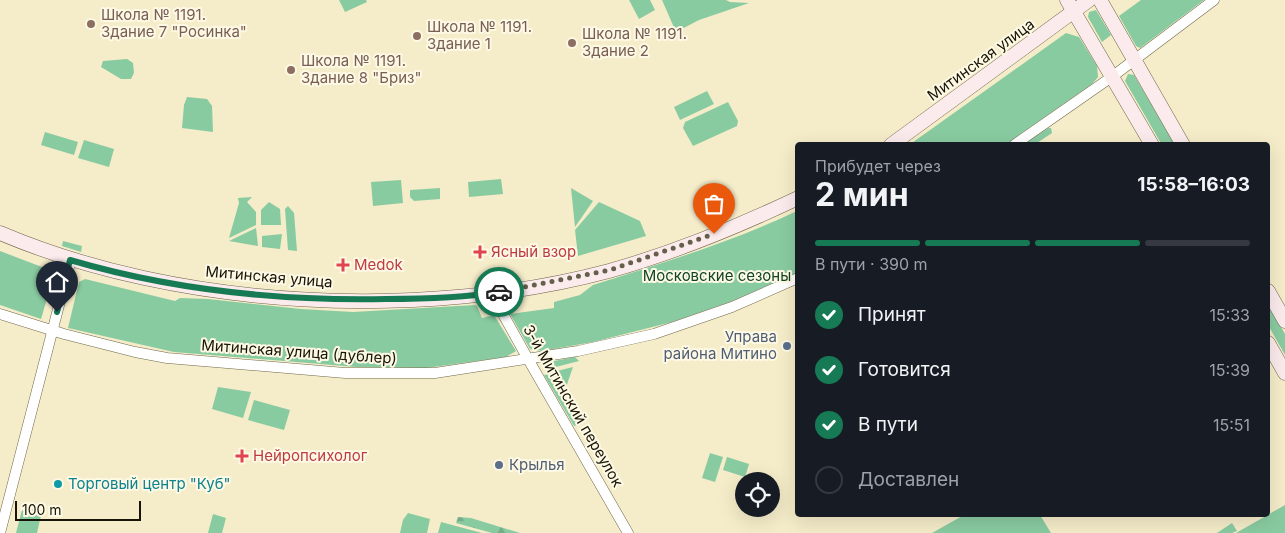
<!DOCTYPE html>
<html lang="ru">
<meta charset="utf-8">
<style>
body{margin:0;font-family:Inter,sans-serif;background:#242831;color:#f1f3f6;height:100vh;display:flex;flex-direction:column;font-size:19px;white-space:nowrap}
*{box-sizing:border-box;margin:0}
p{font-size:16px;color:#9ea1a6}
.icon{flex:none;width:28px;height:28px;fill:none;stroke:currentColor;stroke-width:2;stroke-linecap:round;stroke-linejoin:round}
.map{position:relative;flex:1;overflow:hidden}
.panel{position:absolute;left:795px;top:142px;width:475px;height:375px;display:flex;flex-direction:column;background:#171b24;border-radius:5px;box-shadow:0 5px 20px #0002}
.panel>*{flex:none}
.controls{position:absolute;left:735px;top:472px;display:grid;gap:10px}
.controls a{display:grid;place-items:center;width:45px;height:45px;border-radius:50%;background:#171b24;box-shadow:0 5px 20px #0002;font-size:25px}
.scale{position:absolute;left:15px;bottom:12px;width:126px;box-sizing:border-box;padding-left:5px;border:2px solid #181508;border-top:0;font-size:14px;line-height:18px;white-space:nowrap;color:#181508;-webkit-text-stroke:4px #fef9e4;paint-order:stroke}
.pin{position:absolute;display:grid;place-items:center;width:42px;height:42px;color:#fff;margin:-51px -21px;border-radius:50% 50% 50% 0;rotate:-45deg;box-shadow:0 0 5px #0007}
.pin .icon{rotate:45deg}
.courier{position:absolute;display:grid;place-items:center;width:50px;height:50px;margin:-25px;border:4px solid #167b54;border-radius:50%;background:#fff;color:#222;box-shadow:0 1px 6px #0007}
.headline em{font-style:normal;font-weight:700}
.headline div{display:flex;flex-direction:column-reverse}
.headline{display:flex;align-items:center;justify-content:space-between;height:85px;padding:0 20px}
h1{font-size:32px;font-weight:700;line-height:38px}
.bar{display:grid;grid-template-columns:repeat(4,1fr);gap:8px 5px;align-content:center;height:60px;padding:0 20px}
.bar i{height:6px;border-radius:4px;background:#363941}
.bar .current{background:#167b54}
.bar p{grid-column:span 4}
ol{padding:0 20px;list-style:none}
li{display:flex;align-items:center;gap:15px;height:55px}
li p{margin-inline-start:auto}
li .icon{padding:5px;border-radius:50%;background:#167b54;color:#fff;stroke-width:4}
li:last-child{color:#9ea1a6}
li i{width:28px;height:28px;border:2px solid #363941;border-radius:50%}
.map>svg:first-child{display:block}
.green{fill:#89cba1}
.forest{fill:url(#forest-firs)}
.lines{fill:none;stroke-linecap:round;stroke-linejoin:round}
.street-casing{stroke:#70684a;stroke-width:11}
.secondary-casing{stroke:#70684a;stroke-width:15}
.street{stroke:#fff;stroke-width:10}
.secondary{stroke:#fcebec;stroke-width:14}
.done{stroke:#65604c;stroke-width:5;stroke-dasharray:0 9}
.route{stroke:#167b54;stroke-width:6}
.education-dot{fill:#8d6e63;stroke:#fef9e4;stroke-width:2}
.health-dot{fill:#e0444e;stroke:#fef9e4;stroke-width:2}
.service-dot{fill:#5c6f8a;stroke:#fef9e4;stroke-width:2}
.culture-dot{fill:#0f9aa8;stroke:#fef9e4;stroke-width:2}
.labels{text-anchor:middle;stroke-width:4;stroke-linejoin:round;paint-order:stroke}
.education-label{font-size:15px;fill:#785e54;stroke:#fef9e4;text-anchor:start}
.street-label{font-size:15px;fill:#181508;stroke:#fef9e4}
.health-label{font-size:15px;fill:#be3a42;stroke:#fef9e4;text-anchor:start}
.park-label{font-size:15px;fill:#104428;stroke:#fef9e4}
.service-label{font-size:15px;fill:#4e5e75;stroke:#fef9e4;text-anchor:end}
.culture-label{font-size:15px;fill:#0d838f;stroke:#fef9e4;text-anchor:start}
</style>
<div class="map">
<svg width="1285" height="533" viewBox="0 0 1285 533">
<defs>
<pattern id="forest-firs" width="22" height="20" patternUnits="userSpaceOnUse" patternTransform="scale(1.25)"><rect width="22" height="20" fill="#89cba1"/><path d="M5 1l3.5 6h-7zM16 11l3.5 6h-7z" fill="#76ad89"/></pattern>
</defs>
<rect width="100%" height="100%" fill="#f5ecc9"/>
<g class="green">
<path d="M339,0H366L367,2L345,12Z"/>
<path d="M629,0H650L655,10L639,19Z"/>
<path d="M662,0H726L730,2L749,3L699,20L676,32Z"/>
<path d="M1141,0H1204L1140,48L1136,46L1119,16Z"/>
<path d="M1096,10L1111,35L1102,42L1088,17L1089,12Z"/>
<path d="M1066,33L1079,37L1097,66L1098,77L1092,84L1005,145H909Z"/>
<path d="M127,59L133,63L134,73L131,79H121L101,67L103,61Z"/>
<path d="M1128,74L1134,75L1175,145H1162L1125,81Z"/>
<path d="M707,91L714,104L680,120L674,107Z"/>
<path d="M187,97L207,99L212,106L213,132L182,128L184,105Z"/>
<path d="M728,102L738,121L737,126L693,146L683,128L685,122Z"/>
<path d="M1048,128H1051L1052,133L1034,145H1023Z"/>
<path d="M45,132L78,142L74,155L41,145Z"/>
<path d="M84,140L114,149L109,167L78,158Z"/>
<path d="M501,179L503,194L469,197L468,182Z"/>
<path d="M401,180L403,203L373,206L371,182Z"/>
<path d="M440,188V199L414,201L410,197V190Z"/>
<path d="M571,188L593,201L575,227Z"/>
<path d="M252,197L247,202L256,212V225L229,238L239,203L238,198Z"/>
<path d="M269,202L280,209L281,225H261V210Z"/>
<path d="M599,202L640,221L646,236L578,256L575,230Z"/>
<path d="M288,206L294,213L297,251L288,250L285,209Z"/>
<path d="M797,211V273L730,302L672,322L593,342L542,351L530,349L510,314L554,308V302L580,295L593,285C662,263 732,242 797,211Z"/>
<path d="M256,228L258,246L229,241Z"/>
<path d="M282,234L280,249L262,247V236Z"/>
<path d="M63,241L82,246L81,252L62,246Z"/>
<path d="M0,251L55,272L41,319L0,305Z"/>
<path d="M85,279L175,301L180,298L208,299L301,309L353,312L475,305L477,306L482,318L494,315L516,351L506,357L426,368L356,367L174,352L68,328L79,282Z"/>
<path d="M1268,304L1285,334V355L1268,325Z"/>
<path d="M575,357L579,361L552,368L549,362Z"/>
<path d="M573,367L564,393L553,372Z"/>
<path d="M549,374L578,425L574,426L544,375Z"/>
<path d="M218,387L251,392L243,418L212,409Z"/>
<path d="M254,400L290,410L284,430L248,420Z"/>
<path d="M710,453L723,457L715,482L702,478Z"/>
<path d="M727,457L749,464L745,477L723,470Z"/>
<path d="M1285,505V533H1236Z"/>
<path d="M23,506L42,511L37,533H16Z"/>
<path d="M408,513L430,519L427,533H400L403,520Z"/>
<path d="M213,514L226,518L222,533H208Z"/>
<path d="M964,515H1040L1051,533H932Z"/>
<path d="M441,522L482,533H438Z"/>
<path d="M1232,523L1237,531L1232,533H1217Z"/>
</g>
<path class="forest" d="M458,517L471,518L520,533H492L456,523Z"/>
<g class="lines">
<g class="street-casing">
<g id="street">
<path d="M1014,145L1113,76L1214,0"/>
<path d="M495,293L499,307L528,359L628,533"/>
<path d="M0,314L64,334L135,352L167,358L345,373H435L578,351L654,334L732,307L798,278"/>
<path d="M0,533L71,259"/>
</g>
</g>
<g class="secondary-casing">
<g id="secondary">
<path d="M1067,0L1152,145"/>
<path d="M1100,0L1183,145"/>
<path d="M891,145L1089,0"/>
<path d="M0,233C178,309 422,321 609,271C673,253 737,227 798,198"/>
<path d="M1268,291L1285,321"/>
<path d="M1268,343L1285,373"/>
</g>
</g>
<use href="#street" class="street"/>
<use href="#secondary" class="secondary"/>
</g>
<g class="lines">
<path class="done" d="M499,292L610,270L714,234"/>
<path class="route" d="M57,312L70,260C172,290 280,301 386,299C424,299 462,298 499,292"/>
</g>
<g class="education-dot">
<circle cx="91" cy="24" r="5"/>
<circle cx="417" cy="36" r="5"/>
<circle cx="572" cy="43" r="5"/>
<circle cx="291" cy="70" r="5"/>
</g>
<g class="health-dot">
<path d="M477.5 244.5h5v5h5v5h-5v5h-5v-5h-5v-5h5z"/>
<path d="M340.5 257.5h5v5h5v5h-5v5h-5v-5h-5v-5h5z"/>
<path d="M239.5 448.5h5v5h5v5h-5v5h-5v-5h-5v-5h5z"/>
</g>
<g class="service-dot">
<circle cx="787" cy="346" r="5"/>
<circle cx="499" cy="465" r="5"/>
</g>
<circle class="culture-dot" cx="58" cy="484" r="5"/>
<g class="labels">
<g class="education-label">
<text x="101" y="20">Школа № 1191.<tspan x="101" dy="17">Здание 7 "Росинка"</tspan></text>
<text x="427" y="32">Школа № 1191.<tspan x="427" dy="17">Здание 1</tspan></text>
<text x="582" y="39">Школа № 1191.<tspan x="582" dy="17">Здание 2</tspan></text>
<text x="301" y="66">Школа № 1191.<tspan x="301" dy="17">Здание 8 "Бриз"</tspan></text>
</g>
<g class="street-label">
<text transform="translate(981 60) rotate(-36)" y="5">Митинская улица</text>
<text transform="translate(269 277) rotate(5)" y="5">Митинская улица</text>
<text transform="translate(299 352) rotate(4)" y="5">Митинская улица (дублер)</text>
<text transform="translate(573 406) rotate(60)" y="5">3-й Митинский переулок</text>
</g>
<g class="health-label">
<text x="491" y="257">Ясный взор</text>
<text x="354" y="270">Medok</text>
<text x="253" y="461">Нейропсихолог</text>
</g>
<g class="park-label">
<text x="717" y="281">Московские сезоны</text>
</g>
<g class="service-label">
<text x="777" y="342">Управа<tspan x="777" dy="17">района Митино</tspan></text>
<text x="509" y="470" text-anchor="start">Крылья</text>
</g>
<g class="culture-label">
<text x="68" y="489">Торговый центр "Куб"</text>
</g>
</g>
</svg>
<div class="controls">
<a><svg class="icon" aria-label="locate" viewBox="0 0 24 24"><circle cx="12" cy="12" r="6"/><path d="M12 2v4M12 18v4M2 12h4M18 12h4"/></svg></a>
</div>
<div class="scale">100 m</div>
<div class="pin" style="left:714px;top:234px;background:#ea580c"><svg class="icon" aria-label="bag" viewBox="0 0 24 24"><path d="M5 8h14l-1 12H6zM9 8a3 3 0 0 1 6 0"/></svg></div>
<div class="pin" style="left:57px;top:312px;background:#1f2937"><svg class="icon" aria-label="home" viewBox="0 0 24 24"><path d="M3 11l9-7 9 7M6 9v11h12V9"/></svg></div>
<div class="courier" style="left:499px;top:292px"><svg class="icon" aria-label="car" viewBox="0 0 24 24"><path d="M5 17H2v-5l4-1 3-4h7l3 4 3 1v5h-3M9 17h6M6 11h13"/><circle cx="7" cy="17" r="2"/><circle cx="17" cy="17" r="2"/></svg></div>
<section class="panel">
<div class="headline"><div><h1>2 мин</h1><p>Прибудет через</p></div><em>15:58–16:03</em></div>
<div class="bar"><i class="current"></i><i class="current"></i><i class="current"></i><i></i><p>В пути · 390 m</p></div>
<ol>
<li><svg class="icon" aria-label="check" viewBox="0 0 24 24"><path d="M5 12l5 5 9-10"/></svg>Принят<p>15:33</p></li>
<li><svg class="icon" aria-label="check" viewBox="0 0 24 24"><path d="M5 12l5 5 9-10"/></svg>Готовится<p>15:39</p></li>
<li><svg class="icon" aria-label="check" viewBox="0 0 24 24"><path d="M5 12l5 5 9-10"/></svg>В пути<p>15:51</p></li>
<li><i></i>Доставлен</li>
</ol>
</section>
</div>
